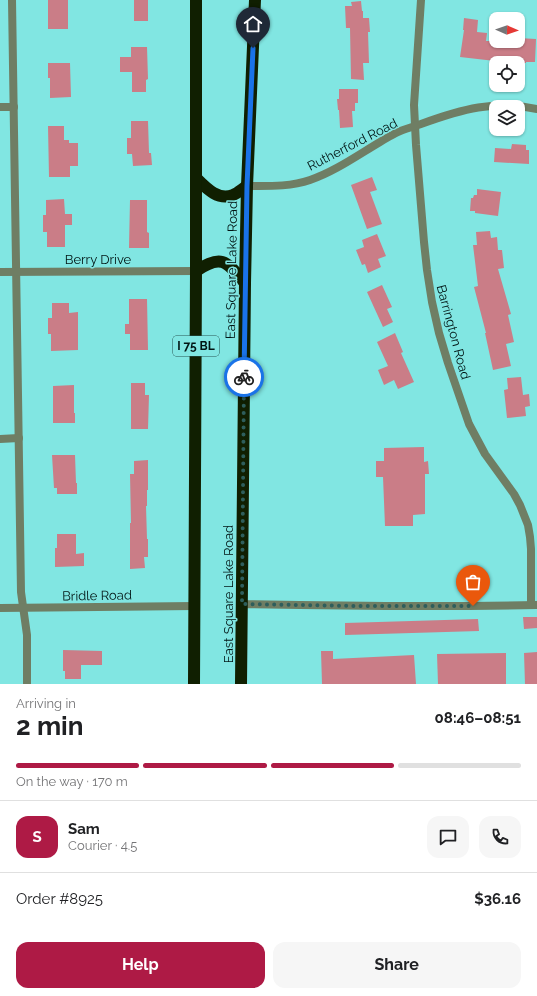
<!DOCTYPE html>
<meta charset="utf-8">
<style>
body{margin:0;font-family:Raleway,sans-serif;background:#f6f6f6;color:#202124;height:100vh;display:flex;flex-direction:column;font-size:15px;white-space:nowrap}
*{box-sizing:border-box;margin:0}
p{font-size:13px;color:#757577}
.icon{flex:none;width:22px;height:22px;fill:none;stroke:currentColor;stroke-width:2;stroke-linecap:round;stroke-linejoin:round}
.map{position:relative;height:684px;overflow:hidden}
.side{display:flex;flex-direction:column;background:#fff;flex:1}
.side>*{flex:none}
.needle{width:26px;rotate:92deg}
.controls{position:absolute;left:489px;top:12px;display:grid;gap:8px}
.controls a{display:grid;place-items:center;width:36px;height:36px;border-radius:8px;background:#fff;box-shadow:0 1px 3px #0004;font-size:20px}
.pin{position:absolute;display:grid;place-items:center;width:34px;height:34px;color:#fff;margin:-41px -17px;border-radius:50% 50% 50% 0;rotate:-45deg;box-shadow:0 0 4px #0007}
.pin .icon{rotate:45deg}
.courier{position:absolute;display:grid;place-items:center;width:40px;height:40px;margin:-20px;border:3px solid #1a73e8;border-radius:50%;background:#fff;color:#222;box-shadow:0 1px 5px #0007}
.overview em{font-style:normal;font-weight:700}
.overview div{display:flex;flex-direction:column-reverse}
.overview{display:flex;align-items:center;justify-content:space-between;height:68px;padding:0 16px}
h1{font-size:26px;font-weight:700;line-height:30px}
.bar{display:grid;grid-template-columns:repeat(4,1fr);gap:6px 4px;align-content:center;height:48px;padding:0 16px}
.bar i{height:5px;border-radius:3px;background:#e0e0e0}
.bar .selected{background:#ae1a45}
.bar p{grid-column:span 4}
.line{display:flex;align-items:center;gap:10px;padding:0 16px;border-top:1px solid #e0e0e0}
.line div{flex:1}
.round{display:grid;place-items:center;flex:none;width:42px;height:42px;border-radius:12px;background:#f6f6f6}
.action{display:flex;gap:8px;margin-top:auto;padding:8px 16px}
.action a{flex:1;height:46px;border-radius:12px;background:#ae1a45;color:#fff;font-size:16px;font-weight:700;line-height:46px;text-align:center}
.action a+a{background:#f6f6f6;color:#202124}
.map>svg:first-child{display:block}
.building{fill:#ca7d87}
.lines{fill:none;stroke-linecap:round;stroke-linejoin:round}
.street{stroke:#6f7e64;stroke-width:8}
.highway{stroke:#101f01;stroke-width:12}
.done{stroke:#2e5e5c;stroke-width:4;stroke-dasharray:0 7.2}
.route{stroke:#1a73e8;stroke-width:5}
.labels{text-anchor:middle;stroke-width:3;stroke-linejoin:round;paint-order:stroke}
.shield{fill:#81e6e2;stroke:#275452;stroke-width:1}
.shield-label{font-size:12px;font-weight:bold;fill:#011514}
.street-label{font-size:13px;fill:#011514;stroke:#81e6e2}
</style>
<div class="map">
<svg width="537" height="684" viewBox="0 0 537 684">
<rect width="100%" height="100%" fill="#81e6e2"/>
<g class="building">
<rect x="48" y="0" width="20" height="29"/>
<rect x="134" y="0" width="14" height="21"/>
<path d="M361,1L362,11H363V18H369L370,32H368L369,63H363L364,80L351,79L350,28H346L345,6H352L351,2Z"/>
<path d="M464,18L478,20L477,32L487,33L486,41H518V38L536,39L535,62H526V63H495V61L460,57L464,30H463Z"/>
<path d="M131,47H147L148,79L146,80V92H132V72H120V57H131Z"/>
<path d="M48,63H70L71,97L50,98V78H48Z"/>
<path d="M339,89H358V103H355V111H352L353,127L340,128L339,110H338L337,99H339Z"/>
<path d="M131,121H148L149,153H151L152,165L133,166L132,154H127V138H131Z"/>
<path d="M48,126H64V140H69V143H78V166H70V177H49Z"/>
<path d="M512,144L526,145V150H529V164L494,162L495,148L511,149Z"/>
<path d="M372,177L377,190L370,192L382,224L367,229L351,185Z"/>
<path d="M477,189L501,192L498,216L475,213V211H470L471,198H473L474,195H477Z"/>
<path d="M64,199L65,214H72V225H65V247H47V232H43V215H46V200Z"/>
<path d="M130,200H147V232L149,233V248H129Z"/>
<path d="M490,231L491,238L497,237L498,250H502L504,268L498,269L511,314L508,315L514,342L506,344L511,366L493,370L485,333H486L474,287L478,286L473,245H477L476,232Z"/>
<path d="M377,234L386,256L378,259L381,267L368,273L365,264L362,265L356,250L364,247L362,240Z"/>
<path d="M382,285L392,307L387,309L393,322L383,327L367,292Z"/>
<path d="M129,299H147L148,350H130V334H125V324H129Z"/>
<path d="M52,303H69V313L78,312V350L51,351V334H48V318H52Z"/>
<path d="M395,333L403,352L401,353L414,382L398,389L394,380L384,385L378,370L388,366L377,342Z"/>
<path d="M521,377L523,395L529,394L530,406L525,407L526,416L507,418L504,390L508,389L507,378Z"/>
<path d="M131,383H145V395H149L148,429H131Z"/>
<path d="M74,385V413H75V423H53V386Z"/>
<path d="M424,447V462L428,461L429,474H425V514L413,515V526H385L383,477H376V461H384V448Z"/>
<path d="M52,455H75L76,483H77V494H57V488H54Z"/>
<path d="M148,460V490H147V506H146L147,539H148V557H144L145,568L130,569V523H131L130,474H134V461Z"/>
<path d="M57,534H76V554L84,553V566L55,567V548H57Z"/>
<path d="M523,617H537V628L524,629Z"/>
<path d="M478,619L479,631L345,635V623Z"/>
<path d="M63,650L102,651V665H81V679H65V671H63Z"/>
<path d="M321,651H333V659L414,655L416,684H322Z"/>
<path d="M537,652V684H525L524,653Z"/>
<path d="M506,653V684H438L437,654Z"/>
</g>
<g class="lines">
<g class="street">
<path d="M12,0L21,592L27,635V684"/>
<path d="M421,0L414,105L416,145L424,242L427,270L432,302L439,333L448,363L469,424L485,454L514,494L520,505L528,525L530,537L531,549V605"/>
<path d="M0,107H14"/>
<path d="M247,186C268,186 290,187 310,180C334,172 358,155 380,142C385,139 390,136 396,133C404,129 413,127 421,124C462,109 494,100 537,109"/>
<path d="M0,272L196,271"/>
<path d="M0,439L19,438"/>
<path d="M242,604C340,606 439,607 537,605"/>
<path d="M0,608L195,606"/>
</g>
<g class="highway">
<path d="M196,178C206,188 218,201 233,195C238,193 242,189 247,186"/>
<path d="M196,271C222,253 227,262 245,283"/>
<path d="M194,684L196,271V0"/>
<path d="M241,684L245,283L247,186L255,0"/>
</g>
</g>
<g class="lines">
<path class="done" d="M244,377L242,604L359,606H473"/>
<path class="route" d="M244,377L247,186L253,48"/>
</g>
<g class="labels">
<rect class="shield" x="173" y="336" width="46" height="20" rx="3"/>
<g class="shield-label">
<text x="196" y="350">I 75 BL</text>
</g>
<g class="street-label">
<text transform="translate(352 144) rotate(-27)" y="5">Rutherford Road</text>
<text x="98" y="264">Berry Drive</text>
<text transform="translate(231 270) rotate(-89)" y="5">East Square Lake Road</text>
<text transform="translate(454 332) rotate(75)" y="5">Barrington Road</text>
<text transform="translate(228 594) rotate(-90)" y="5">East Square Lake Road</text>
<text transform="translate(97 595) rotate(-1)" y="5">Bridle Road</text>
</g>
</g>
</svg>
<div class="controls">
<a><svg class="needle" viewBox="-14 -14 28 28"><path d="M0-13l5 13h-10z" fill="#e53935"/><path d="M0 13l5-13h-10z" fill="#757577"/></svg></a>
<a><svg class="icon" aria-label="locate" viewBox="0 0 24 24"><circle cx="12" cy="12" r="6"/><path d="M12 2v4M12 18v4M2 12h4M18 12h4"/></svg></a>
<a><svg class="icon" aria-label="layers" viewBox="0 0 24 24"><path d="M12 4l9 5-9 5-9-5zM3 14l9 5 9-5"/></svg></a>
</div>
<div class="pin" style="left:473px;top:606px;background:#ea580c"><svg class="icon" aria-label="bag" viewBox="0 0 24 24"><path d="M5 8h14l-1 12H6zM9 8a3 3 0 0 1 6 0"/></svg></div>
<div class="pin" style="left:253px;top:48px;background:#1f2937"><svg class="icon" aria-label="home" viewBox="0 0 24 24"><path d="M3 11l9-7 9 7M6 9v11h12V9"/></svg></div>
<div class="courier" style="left:244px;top:377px"><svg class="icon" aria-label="bike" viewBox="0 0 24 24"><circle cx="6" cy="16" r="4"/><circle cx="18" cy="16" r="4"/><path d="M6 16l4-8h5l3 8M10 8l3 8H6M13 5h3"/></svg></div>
</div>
<section class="side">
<div class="overview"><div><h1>2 min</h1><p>Arriving in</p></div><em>08:46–08:51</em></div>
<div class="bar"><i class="selected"></i><i class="selected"></i><i class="selected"></i><i></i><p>On the way · 170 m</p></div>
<div class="line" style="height:72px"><b class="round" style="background:#ae1a45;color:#fff">S</b><div><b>Sam</b><p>Courier · 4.5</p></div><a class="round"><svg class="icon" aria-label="chat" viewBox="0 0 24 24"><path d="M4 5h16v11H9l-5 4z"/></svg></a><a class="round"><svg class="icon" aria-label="phone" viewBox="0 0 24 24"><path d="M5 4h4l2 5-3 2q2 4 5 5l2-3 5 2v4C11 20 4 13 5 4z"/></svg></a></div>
<div class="line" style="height:52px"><div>Order #8925</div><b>$36.16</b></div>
<div class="action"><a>Help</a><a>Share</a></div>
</section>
